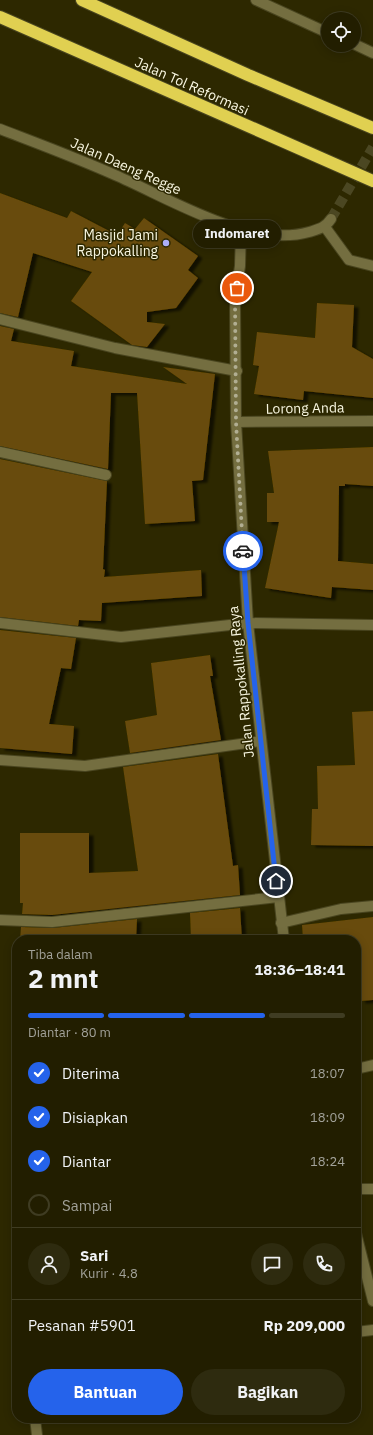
<!DOCTYPE html>
<html lang="id">
<meta charset="utf-8">
<style>
body{margin:0;font-family:"IBM Plex Sans",sans-serif;background:#2e2b0f;color:#f1f3f6;height:100vh;display:flex;flex-direction:column;font-size:15px;white-space:nowrap}
*{box-sizing:border-box;margin:0}
p{font-size:13px;color:#a2a299}
.icon{flex:none;width:22px;height:22px;fill:none;stroke:currentColor;stroke-width:2;stroke-linecap:round;stroke-linejoin:round}
.map{position:relative;flex:1;overflow:hidden}
.panel{position:absolute;left:12px;top:935px;width:349px;height:488px;display:flex;flex-direction:column;background:#221e00;border-radius:16px;box-shadow:0 2px 10px #0003,0 0 0 1px #3f3c22}
.panel>*{flex:none}
.tools{position:absolute;left:321px;top:12px;display:grid;gap:8px}
.tools a{display:grid;place-items:center;width:40px;height:40px;border-radius:50%;background:#221e00;box-shadow:0 2px 10px #0003,0 0 0 1px #3f3c22;font-size:20px}
.pin{position:absolute;display:grid;place-items:center;width:34px;height:34px;color:#fff;margin:-17px;border:2px solid #fff;border-radius:50%;box-shadow:0 1px 4px #0007}
.courier{position:absolute;display:grid;place-items:center;width:40px;height:40px;margin:-20px;border:3px solid #2563eb;border-radius:50%;background:#fff;color:#222;box-shadow:0 1px 5px #0007}
.bubble{position:absolute;height:28px;border-radius:14px;background:#221e00;box-shadow:0 2px 10px #0003,0 0 0 1px #3f3c22;font-size:13px;font-weight:700;line-height:28px;text-align:center}
.overview em{font-style:normal;font-weight:700}
.overview div{display:flex;flex-direction:column-reverse}
.overview{display:flex;align-items:center;justify-content:space-between;height:68px;padding:0 16px}
h1{font-size:26px;font-weight:700;line-height:30px}
.bar{display:grid;grid-template-columns:repeat(4,1fr);gap:6px 4px;align-content:center;height:48px;padding:0 16px}
.bar i{height:5px;border-radius:3px;background:#3f3c22}
.bar .selected{background:#2563eb}
.bar p{grid-column:span 4}
.line{display:flex;align-items:center;gap:10px;padding:0 16px;border-top:1px solid #3f3c22}
.line div{flex:1}
.round{display:grid;place-items:center;flex:none;width:42px;height:42px;border-radius:21px;background:#2e2b0f}
ol{padding:0 16px;list-style:none}
li{display:flex;align-items:center;gap:12px;height:44px}
li p{margin-inline-start:auto}
li .icon{padding:4px;border-radius:50%;background:#2563eb;color:#fff;stroke-width:4}
li:last-child{color:#a2a299}
li i{width:22px;height:22px;border:2px solid #3f3c22;border-radius:50%}
.action{display:flex;gap:8px;margin-top:auto;padding:8px 16px}
.action a{flex:1;height:46px;border-radius:24px;background:#2563eb;color:#fff;font-size:16px;font-weight:700;line-height:46px;text-align:center}
.action a+a{background:#2e2b0f;color:#f1f3f6}
.map>svg:first-child{display:block}
.building{fill:#684b08;filter:url(#shadow)}
.lines{fill:none;stroke-linecap:round;stroke-linejoin:round}
.minor-tunnel{stroke:#4b4722;stroke-width:10;stroke-dasharray:10 5;stroke-linecap:butt}
.minor-casing{stroke:#49451f;stroke-width:12}
.highway-casing{stroke:#49451f;stroke-width:14}
.minor{stroke:#746e40;stroke-width:10}
.highway{stroke:#e0d051;stroke-width:12}
.done{stroke:#b1ae92;stroke-width:4;stroke-dasharray:0 7.2}
.route{stroke:#2563eb;stroke-width:5}
.poi-dot{fill:#acaffb;stroke:#2d2800;stroke-width:1.5}
.labels{text-anchor:middle;stroke-width:3;stroke-linejoin:round;paint-order:stroke}
.street-label{font-size:14px;fill:#f8f6e0;stroke:#2d2800}
.poi-label{font-size:14px;fill:#f8f6e0;stroke:#2d2800;text-anchor:end}
</style>
<div class="map">
<svg width="373" height="1435" viewBox="0 0 373 1435">
<defs>
<filter id="shadow"><feDropShadow dx="4.5" dy="2.5" stdDeviation="1" flood-color="#0009"/></filter>
</defs>
<rect width="100%" height="100%" fill="#2d2800"/>
<g class="building">
<path d="M0,193L67,218L71,211L117,235L125,223L135,229L144,218L198,256L188,270L198,278L176,308L147,312V322L165,324L147,347L132,345L71,301L92,272L33,253L18,317L0,313Z"/>
<path d="M317,303L354,305L352,347L373,359V398L304,391L303,400L254,394L259,366L253,365L257,332L315,338Z"/>
<path d="M0,326L14,329L11,341L74,351L71,366L187,384L163,367L215,374L203,480L192,481L195,521L145,524L137,393H111L108,469L0,446Z"/>
<path d="M373,447V486L345,484V486H339L338,561L373,564V590L332,587L331,598L265,588L279,522H267V493H274L268,451Z"/>
<path d="M0,459L107,481L103,569L105,570L104,577L201,570L202,596L102,603L101,621L79,620L78,626L0,617Z"/>
<path d="M0,630L76,638L71,669L61,668L49,724L74,726L72,754L0,748Z"/>
<path d="M210,655L213,676H210L221,740L130,753L125,721L157,715L151,663Z"/>
<path d="M373,711V846L311,845L312,809H318L317,766L355,765L352,712Z"/>
<path d="M218,754L233,866L238,865L240,895L52,915L22,914L23,903H20V833H89V873L138,871L123,767Z"/>
<path d="M240,908L242,940H191L190,913Z"/>
<path d="M373,917V1000L361,1001L356,970V940H303L302,925Z"/>
<path d="M137,919L136,940H20L21,927L53,928Z"/>
</g>
<g class="lines">
<path class="minor-tunnel" d="M331,219L373,147"/>
<g class="minor-casing">
<g id="minor">
<path d="M256,0L328,33"/>
<path d="M354,44L373,53"/>
<path d="M0,129C39,144 77,158 115,175C169,198 249,249 309,232C319,229 325,228 331,219"/>
<path d="M325,227L349,260L373,266"/>
<path d="M241,229L240,266L235,299L236,422L248,623L284,940"/>
<path d="M0,319L115,348L237,371"/>
<path d="M236,422L373,421"/>
<path d="M0,452L106,475"/>
<path d="M0,623L121,637L248,623L373,625"/>
<path d="M0,760L85,766L261,741"/>
<path d="M0,920L52,922L278,897"/>
<path d="M281,923L341,909L373,906"/>
<path d="M356,1069L373,1065"/>
<path d="M356,1189H373"/>
<path d="M356,1233L373,1301"/>
<path d="M356,1332L373,1330"/>
<path d="M35,1418L37,1435"/>
</g>
</g>
<g class="highway-casing">
<g id="highway">
<path d="M82,0L248,75L373,128"/>
<path d="M0,17L373,181"/>
</g>
</g>
<use href="#minor" class="minor"/>
<use href="#highway" class="highway"/>
</g>
<g class="lines">
<path class="done" d="M237,288L235,298L236,422L243,551"/>
<path class="route" d="M243,551L248,623L276,881"/>
</g>
<circle class="poi-dot" cx="166" cy="243" r="4"/>
<g class="labels">
<g class="street-label">
<text transform="translate(192 86) rotate(24)" y="5">Jalan Tol Reformasi</text>
<text transform="translate(126 166) rotate(24)" y="5">Jalan Daeng Regge</text>
<text transform="translate(305 408) rotate(-1)" y="5">Lorong Anda</text>
<text transform="translate(241 682) rotate(-96)" y="5">Jalan Rappokalling Raya</text>
</g>
<g class="poi-label">
<text x="158" y="240">Masjid Jami<tspan x="158" dy="16">Rappokalling</tspan></text>
</g>
</g>
</svg>
<div class="tools">
<a><svg class="icon" aria-label="locate" viewBox="0 0 24 24"><circle cx="12" cy="12" r="6"/><path d="M12 2v4M12 18v4M2 12h4M18 12h4"/></svg></a>
</div>
<div class="pin" style="left:237px;top:288px;background:#ea580c"><svg class="icon" aria-label="bag" viewBox="0 0 24 24"><path d="M5 8h14l-1 12H6zM9 8a3 3 0 0 1 6 0"/></svg></div>
<div class="pin" style="left:276px;top:881px;background:#1f2937"><svg class="icon" aria-label="home" viewBox="0 0 24 24"><path d="M3 11l9-7 9 7M6 9v11h12V9"/></svg></div>
<div class="courier" style="left:243px;top:551px"><svg class="icon" aria-label="car" viewBox="0 0 24 24"><path d="M5 17H2v-5l4-1 3-4h7l3 4 3 1v5h-3M9 17h6M6 11h13"/><circle cx="7" cy="17" r="2"/><circle cx="17" cy="17" r="2"/></svg></div>
<div class="bubble" style="left:193px;top:220px;width:88px">Indomaret</div>
<section class="panel">
<div class="overview"><div><h1>2 mnt</h1><p>Tiba dalam</p></div><em>18:36–18:41</em></div>
<div class="bar"><i class="selected"></i><i class="selected"></i><i class="selected"></i><i></i><p>Diantar · 80 m</p></div>
<ol>
<li><svg class="icon" aria-label="check" viewBox="0 0 24 24"><path d="M5 12l5 5 9-10"/></svg>Diterima<p>18:07</p></li>
<li><svg class="icon" aria-label="check" viewBox="0 0 24 24"><path d="M5 12l5 5 9-10"/></svg>Disiapkan<p>18:09</p></li>
<li><svg class="icon" aria-label="check" viewBox="0 0 24 24"><path d="M5 12l5 5 9-10"/></svg>Diantar<p>18:24</p></li>
<li><i></i>Sampai</li>
</ol>
<div class="line" style="height:72px"><a class="round"><svg class="icon" aria-label="person" viewBox="0 0 24 24"><circle cx="12" cy="8" r="4"/><path d="M4 21q1-7 8-7t8 7"/></svg></a><div><b>Sari</b><p>Kurir · 4.8</p></div><a class="round"><svg class="icon" aria-label="chat" viewBox="0 0 24 24"><path d="M4 5h16v11H9l-5 4z"/></svg></a><a class="round"><svg class="icon" aria-label="phone" viewBox="0 0 24 24"><path d="M5 4h4l2 5-3 2q2 4 5 5l2-3 5 2v4C11 20 4 13 5 4z"/></svg></a></div>
<div class="line" style="height:52px"><div>Pesanan #5901</div><b>Rp 209,000</b></div>
<div class="action"><a>Bantuan</a><a>Bagikan</a></div>
</section>
</div>
